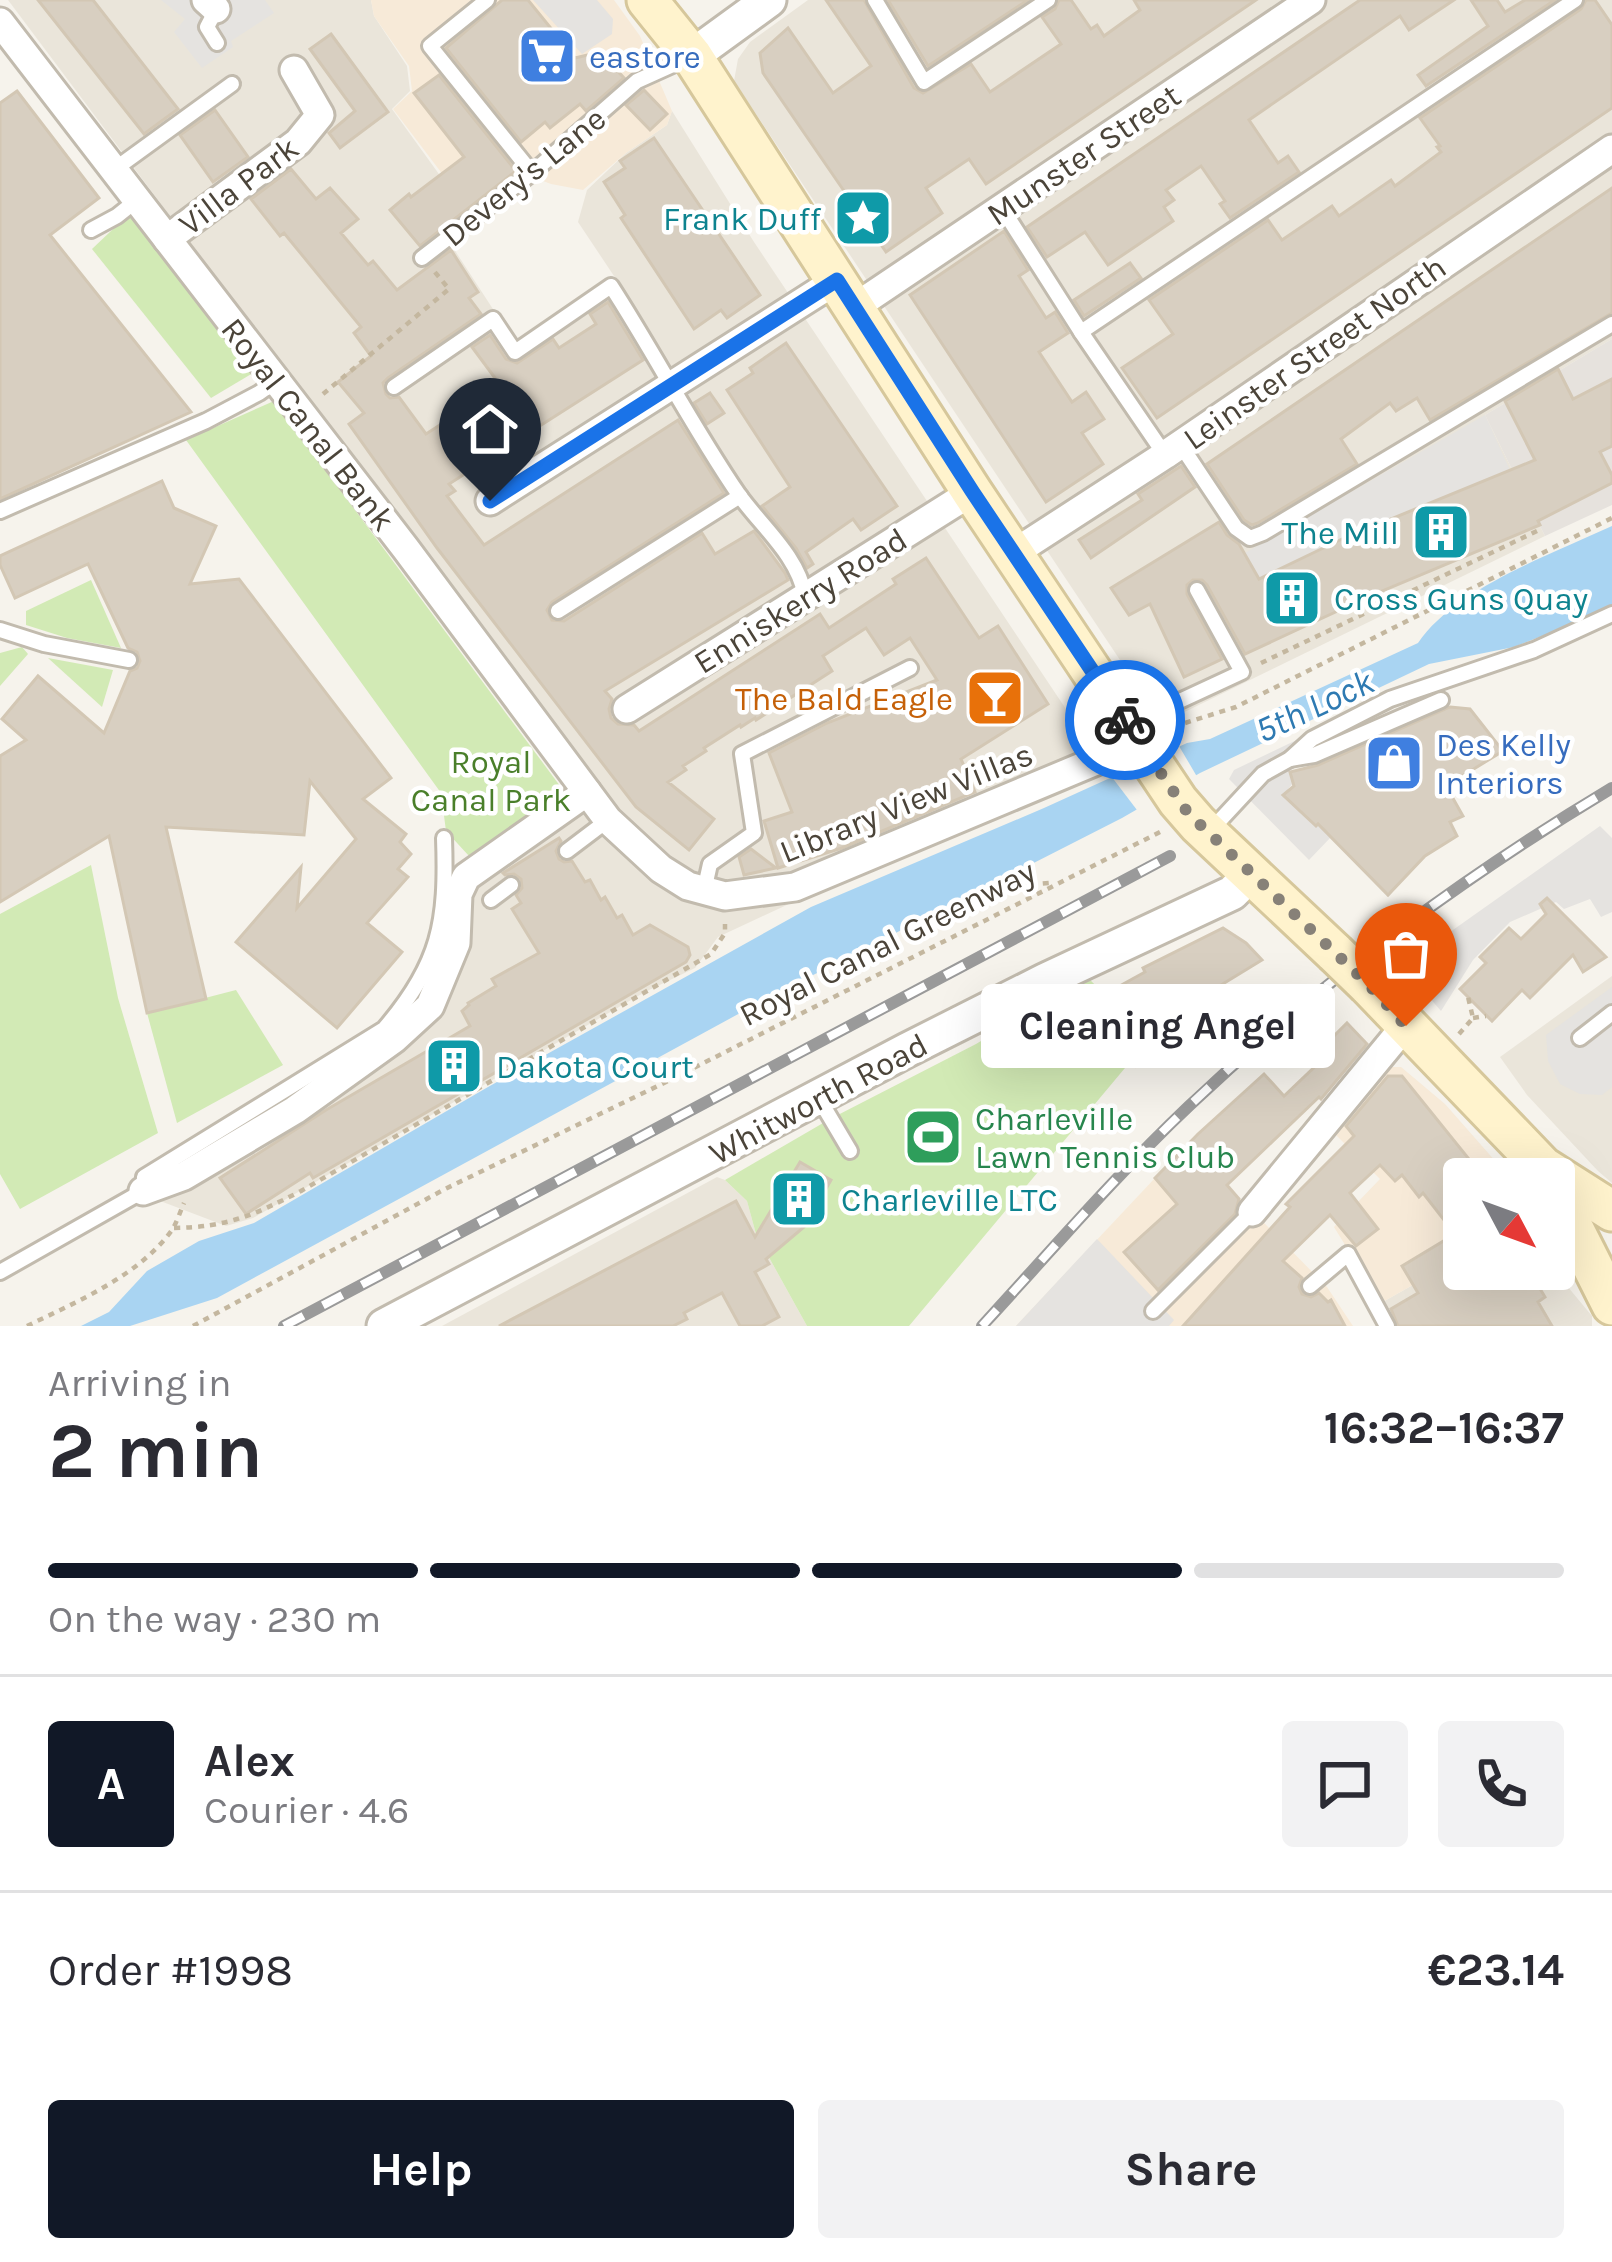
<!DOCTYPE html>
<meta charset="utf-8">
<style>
body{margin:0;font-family:Karla,sans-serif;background:#f2f2f3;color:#2b2b33;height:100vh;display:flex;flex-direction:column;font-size:45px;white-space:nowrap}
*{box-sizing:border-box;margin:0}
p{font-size:39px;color:#7c7c81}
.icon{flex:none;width:66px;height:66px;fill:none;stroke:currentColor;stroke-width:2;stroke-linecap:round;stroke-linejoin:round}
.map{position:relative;height:1326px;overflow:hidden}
.side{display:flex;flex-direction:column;background:#fff;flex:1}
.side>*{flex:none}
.needle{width:78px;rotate:131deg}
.controls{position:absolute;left:1443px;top:1158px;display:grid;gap:24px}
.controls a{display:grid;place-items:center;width:132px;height:132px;border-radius:12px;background:#fff;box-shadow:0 12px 48px #0002;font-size:60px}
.pin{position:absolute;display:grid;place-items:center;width:102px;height:102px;color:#fff;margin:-123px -51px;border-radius:50% 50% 50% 0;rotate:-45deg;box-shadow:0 0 12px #0007}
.pin .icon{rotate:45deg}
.courier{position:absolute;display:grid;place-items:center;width:120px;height:120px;margin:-60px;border:9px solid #1a73e8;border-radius:50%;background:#fff;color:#222;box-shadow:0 3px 15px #0007}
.bubble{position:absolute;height:84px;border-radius:12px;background:#fff;box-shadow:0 12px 48px #0002;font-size:39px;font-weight:700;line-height:84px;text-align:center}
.headline em{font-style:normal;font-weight:700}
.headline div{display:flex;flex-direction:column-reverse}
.headline{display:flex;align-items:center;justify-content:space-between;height:204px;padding:0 48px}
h1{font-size:78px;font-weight:700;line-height:90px}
.bar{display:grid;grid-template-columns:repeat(4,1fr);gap:18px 12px;align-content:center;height:144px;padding:0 48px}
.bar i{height:15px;border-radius:9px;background:#e1e1e2}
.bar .current{background:#111827}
.bar p{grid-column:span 4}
.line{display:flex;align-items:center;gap:30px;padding:0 48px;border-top:3px solid #e1e1e2}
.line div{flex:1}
.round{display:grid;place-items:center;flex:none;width:126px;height:126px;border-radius:12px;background:#f2f2f3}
.cta{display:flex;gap:24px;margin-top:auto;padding:24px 48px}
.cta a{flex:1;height:138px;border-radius:12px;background:#111827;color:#fff;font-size:48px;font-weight:700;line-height:138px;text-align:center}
.cta a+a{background:#f2f2f3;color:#2b2b33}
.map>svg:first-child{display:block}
.residential{fill:#eae5da}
.commercial{fill:#f7ead8}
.industrial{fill:#e6e2dd}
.green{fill:#d2eab5}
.parking{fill:#e5e3e0}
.water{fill:#a9d4f2}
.pier{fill:#f6f3ec}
.building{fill:#d8cfc1;stroke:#d3c7b4;stroke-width:3}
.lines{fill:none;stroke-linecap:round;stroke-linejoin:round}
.service-casing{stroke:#c2bbae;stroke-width:20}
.minor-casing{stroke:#c2bbae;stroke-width:33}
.tertiary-casing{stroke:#c2bbae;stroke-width:39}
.secondary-casing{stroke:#d6c79b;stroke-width:45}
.path{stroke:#c4b79f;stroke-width:4.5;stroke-dasharray:6 6;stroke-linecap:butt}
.service{stroke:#fff;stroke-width:14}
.minor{stroke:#fff;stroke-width:27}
.tertiary{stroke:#fff;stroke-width:33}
.secondary{stroke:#fff3cd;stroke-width:39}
.rail-casing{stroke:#9a9a9a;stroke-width:12}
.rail{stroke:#fff;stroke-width:8;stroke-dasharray:22;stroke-linecap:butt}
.secondary-bridge-casing{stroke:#d6c79b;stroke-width:45;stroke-linecap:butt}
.secondary-bridge{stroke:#fff3cd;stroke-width:39}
.done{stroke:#878178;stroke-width:12;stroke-dasharray:0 21.6}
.route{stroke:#1a73e8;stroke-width:15}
.labels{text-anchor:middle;stroke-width:9;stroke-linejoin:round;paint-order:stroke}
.shop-label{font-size:33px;fill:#366cbe;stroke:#fff;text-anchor:start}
.street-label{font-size:33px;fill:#4b4439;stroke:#fff}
.culture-label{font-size:33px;fill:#0d838f;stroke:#fff;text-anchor:start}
.food-label{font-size:33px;fill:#c56008;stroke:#fff;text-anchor:end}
.park-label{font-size:33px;fill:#4a7f2a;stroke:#fff}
.leisure-label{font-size:33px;fill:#27864d;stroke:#fff;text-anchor:start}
.water-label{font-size:36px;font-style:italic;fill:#2e7ab2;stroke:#fff}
</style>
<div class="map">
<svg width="1612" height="1326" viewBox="0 0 1612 1326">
<rect width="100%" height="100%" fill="#f6f3ec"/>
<g class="residential">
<path d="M8,0H371L374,16L407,66L410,91L392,109L475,224L450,243L517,346L616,279L578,222L587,190L626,153L667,125L672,111L754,242L1104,766L832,884L718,937L695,968L645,992L253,1218L226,1226L155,1199L148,1177L339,1066L411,1013L433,973L453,882L573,795L480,633L318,411L268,354L173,220Z"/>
<path d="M808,0H1612V339L1485,415L1545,536L1162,723L734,81L738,59L750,42Z"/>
<path d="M1612,976V1183L1598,1171L1527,1095L1500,1057Z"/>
<path d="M717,1177L725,1180L747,1201L756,1234L807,1326H442Z"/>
<path d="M1464,1256V1269H1553L1592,1316V1326H1391L1381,1303Z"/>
</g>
<g class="commercial">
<path d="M371,0H614L640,36L672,111L667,125L626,153L583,190L551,184L535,178L478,221L393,109L412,91L409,66L374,16Z"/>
<path d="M1389,1067H1401L1445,1104L1511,1179H1464V1256L1381,1303L1334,1227L1380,1179L1333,1132L1364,1088Z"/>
<path d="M1155,1178L1177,1204L1227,1185L1327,1287L1353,1326H1016Z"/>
</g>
<path class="industrial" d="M1612,339V505L1545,536L1485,415Z"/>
<g class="green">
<path d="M131,212L253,373L211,398L92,249Z"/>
<path d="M274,401L566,794L469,856L446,831L441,793L186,440Z"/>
<path d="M91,580L121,648L67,638L26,625V611Z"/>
<path d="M22,647L28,654L0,686V653Z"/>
<path d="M48,658L113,670L102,707Z"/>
<path d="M91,865L118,998L158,1133L20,1209L0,1174V914Z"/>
<path d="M1087,977L1128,1017L1107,1040L1130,1062L909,1326H807L756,1234L747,1201L725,1180L830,1119L976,1044Z"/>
<path d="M236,990L283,1065L177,1123L147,1013Z"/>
</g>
<g class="parking">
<path d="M161,0H265L274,13L231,41L233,47L202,68L174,32L185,19Z"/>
<path d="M533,0H597L613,19L612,34L582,54Z"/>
<path d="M1485,415L1510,470L1214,601L1198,580Z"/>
<path d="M1309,734L1313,760L1290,770L1293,783L1283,795L1331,837L1309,860L1229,779L1234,770Z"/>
<path d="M1600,826L1612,838V912L1601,917L1590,899L1564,909L1556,902L1510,922L1473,960L1441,1011L1402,966Z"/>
<path d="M1612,987V1087L1602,1095L1580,1094L1560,1084L1548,1061L1546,1035Z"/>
<path d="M1097,1239L1174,1320L1169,1326H1016Z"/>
</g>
<path class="water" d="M1612,526V609L1514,647L1429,664L1200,773L1122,818L764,1000L217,1298L130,1326H81L109,1312L147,1271L199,1241L254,1223L488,1087L811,907L1044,808L1187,743L1210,739L1418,643C1454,589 1554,553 1612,526Z"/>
<path class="pier" d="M1176,741L1199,780L1140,814L1108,772Z"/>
<g class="building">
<path d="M38,0H93L178,109L144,134Z"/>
<path d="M502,0H528L575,58L600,52L624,78L586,111L580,104L550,128L545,122L521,142L446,48Z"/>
<path d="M826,0H864L914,88L923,93L971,64L990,92L1061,44L1042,17L1055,9L1059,0H1071L1091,29L1097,25L1104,36L1140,10L1134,0H1256L986,184L969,159L926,188L942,213L886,252L763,73L760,53L788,28L833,93L871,66Z"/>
<path d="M888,0H1028L928,66Z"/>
<path d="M1360,0H1454L1409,30L1400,16L1249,120L1278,163L1288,156L1299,172L1230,218L1220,204L1225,201L1201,166L1166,190L1174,200L1164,207L1173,221L1108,265L1085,232L1047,257L1027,227Z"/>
<path d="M1471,0H1497L1505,12L1525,0H1555L1426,86L1418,75L1488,26Z"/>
<path d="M1586,0H1595L1612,25V108L1157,418L1122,368L1173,334L1149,300L1268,220L1282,240L1332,206L1339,216L1391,180L1395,186L1441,152L1437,147L1440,146L1420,118L1581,9Z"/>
<path d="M331,34L388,112L340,148L329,133L355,111L310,49Z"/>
<path d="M439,75L516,171L420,246L390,210L409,194L411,197L464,157L414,93Z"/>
<path d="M644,90L667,114L650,130L626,105Z"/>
<path d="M17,91L99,198L50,235L191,412L0,499V103Z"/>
<path d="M215,110L248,157L213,182L180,135Z"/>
<path d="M654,138L760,295L727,318L721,310L694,329L621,218L625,215L604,182L625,168L620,161Z"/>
<path d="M291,169L316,199L330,188L358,219L341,233L368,265L373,261L397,290L451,250L478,292L469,298L481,314L388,378L383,383L386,394L390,398L399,397L426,434L463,410L459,404L493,383L492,380L495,378L472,347L490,335L506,359L517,363L553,339L559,348L596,324L590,314L608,302L643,360L449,484L455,491L447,496L484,545L678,420L724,493L552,602L547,610L552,620L564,621L702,533L715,554L754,531L785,573L788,580L605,691L612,699L609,709L611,718L618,724L634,725L639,731L820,614L829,628L896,584L893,579L926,558L979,638L998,626L1048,704L961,759L975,792L842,848L778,868L764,821L792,812L769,753L827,723L937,680L910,638L884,655L866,628L823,656L832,671L756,720L755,718L741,727L740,725L704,748L706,751L683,766L686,770L668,782L714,819L689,850L636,807L437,548L349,424L364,413L338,382L371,356L354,333L361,327L284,233L280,236L251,199Z"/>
<path d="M1612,188V313L1430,420L1417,398L1396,411L1390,403L1341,439L1357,464L1258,523L1252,525L1244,520L1207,464Z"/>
<path d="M1004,231L1028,270L1019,276L1046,318L1055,312L1068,333L1039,352L1072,402L1086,392L1104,419L1082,433L1103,464L1046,502L910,295Z"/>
<path d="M1130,263L1141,278L1084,316L1074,300Z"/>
<path d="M786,343L897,506L861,530L853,519L806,552L813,564L807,568L796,548L762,506L790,487L727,390L753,373L750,368Z"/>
<path d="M1558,369L1573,399L1612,379V446L1600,452L1612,475V483L1538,521L1540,525L1370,596L1245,654L1207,585L1202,580H1193L1187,585V594L1222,659L1184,677L1150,604L1129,615L1111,588L1219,522L1227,535L1239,544L1259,579L1342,539L1535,460L1505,401Z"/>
<path d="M710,393L724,413L707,424L694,403Z"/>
<path d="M1181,466L1195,487L1091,558L1079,540L1142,500L1138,494Z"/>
<path d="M162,481L174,508L216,526L190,584L239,579L391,778L363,799L406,834L400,842L411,854L398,869L408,877L367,923L402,952L337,1028L236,942L301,867L297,908L356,839L310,781L304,835L166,827L206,999L147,1013L109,836L0,902V756L26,740L2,719L38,676L104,733L130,671L137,668L140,661L137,652L128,648L88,564L15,598L0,565V556Z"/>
<path d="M1450,707L1470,709L1503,751L1446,786L1463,816L1450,822L1457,836L1425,856L1388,895L1318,824L1316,826L1283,795L1294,786L1290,772L1318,765Z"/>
<path d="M559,838L561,841L556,851L559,859L564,862L572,861L585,882L590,880L601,900L605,897L617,918L622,915L633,935L650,925L688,947L690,955L686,962L313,1178L310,1173L246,1214L220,1178L326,1110L470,1026L462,1011L469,1005L468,1003L496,986L492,979L539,953L512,909L521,903L516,895L522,888L521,879L514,874L505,875L503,873Z"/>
<path d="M751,849L776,868L744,875L739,857Z"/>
<path d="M1547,898L1606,957L1583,972L1573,955L1530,998L1522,990L1492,1021L1460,989L1486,963L1480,957L1509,928L1521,939L1546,914L1540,904Z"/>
<path d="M1223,928L1246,943L1262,960L1208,993L1210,996L1195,1004L1199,1013L1148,1049L1135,1066L1107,1040L1128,1017L1105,994L1145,972L1143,968Z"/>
<path d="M1347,1023L1367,1044L1321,1099L1319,1097L1227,1185L1239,1199L1235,1214L1158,1290L1124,1252L1177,1204L1155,1178L1198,1134L1264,1074L1284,1096L1327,1055L1321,1049Z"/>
<path d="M1388,1076H1402L1485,1179H1464V1269H1528L1545,1297L1538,1302L1552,1326H1398L1391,1309L1418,1293L1402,1266L1455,1234L1423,1193L1419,1197L1402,1175L1395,1181L1380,1165L1350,1193L1378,1229L1356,1246L1330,1215L1283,1261L1302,1278L1299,1287L1302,1294L1311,1297L1319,1293L1328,1302L1331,1300L1345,1326H1183L1290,1207L1286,1204L1354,1136L1346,1126Z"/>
<path d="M800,1162L831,1180L804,1227L766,1259L769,1264L755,1272L779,1317L762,1326H740L722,1293L684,1313L687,1319L673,1326H499L736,1201L755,1237Z"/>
</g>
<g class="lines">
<g class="service-casing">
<g id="service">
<path d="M487,0L430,46L532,173"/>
<path d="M875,0L924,82L1048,0"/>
<path d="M217,43L207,27L217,8"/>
<path d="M115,169L232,84"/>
<path d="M1002,208L1081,332L1165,455"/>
<path d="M91,230L117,216L137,200"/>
<path d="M422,258L532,173L637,81L688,58"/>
<path d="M1081,332L1575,0"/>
<path d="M394,387L493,319L515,352L611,286C655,354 693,428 739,495C762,527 798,556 805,596"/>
<path d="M1180,444L1236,528L1250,538L1263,533L1612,324"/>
<path d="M0,511L206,421L259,393L276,381"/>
<path d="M558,611L740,496"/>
<path d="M0,630L44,644L129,660"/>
<path d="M1130,724L1242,672L1197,590"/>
<path d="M1290,759L1314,755L1441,700"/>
<path d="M1211,830L1263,774L1290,759L1312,739L1390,699L1534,650L1612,614"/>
<path d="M567,851L608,820"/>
<path d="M704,891L710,864L754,833L742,754L910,668"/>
<path d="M491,900L511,885"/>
<path d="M1580,1038L1612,1013"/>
<path d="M818,1097L850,1151"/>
<path d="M0,1272L143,1191L144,1177L384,1029C440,964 447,922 444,838"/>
<path d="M1310,1286L1348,1254L1387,1326"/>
<path d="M1153,1311L1252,1212"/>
</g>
</g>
<g class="minor-casing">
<g id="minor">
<path d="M206,0L216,9"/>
<path d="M0,22L406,549L608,820L661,869L688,886L725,896L795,887L1139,743"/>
<path d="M167,239L298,142L320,115L294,70"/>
<path d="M855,307L1311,0"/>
<path d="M490,501L837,280"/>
<path d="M1014,553L1165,455L1612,149"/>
<path d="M627,709L972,492"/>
<path d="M143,1191L184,1176L295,1110L394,1039L430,1006L456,943L458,894L466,877L587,792"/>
<path d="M1252,1212L1405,1026"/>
</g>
</g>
<g class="tertiary-casing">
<g id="tertiary">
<path d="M692,56L769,0"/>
<path d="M384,1326L907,1050L1044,981L1232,893L1252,873"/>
</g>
</g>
<g class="secondary-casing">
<g id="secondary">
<path d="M647,0L692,56L972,492L1178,801L1198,824L1335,953"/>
<path d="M1368,985L1543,1167L1612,1211"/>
<path d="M1554,1190L1612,1305"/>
</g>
</g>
<g class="path">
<path d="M323,394L449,289L434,271"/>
<path d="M1261,663L1537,531"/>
<path d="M1185,723L1236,707L1612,518"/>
<path d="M908,928L992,888L1049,883"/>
<path d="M1473,1018L1486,1016"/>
<path d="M1459,1034L1473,1018L1468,997"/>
<path d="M174,1228C228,1227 254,1215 301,1191L711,954L725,933V924"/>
<path d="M27,1326C76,1302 139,1276 172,1230C177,1222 180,1212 184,1203"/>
<path d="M193,1326L445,1189L668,1081L1160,832"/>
</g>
<use href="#service" class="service"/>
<use href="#minor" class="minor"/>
<use href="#tertiary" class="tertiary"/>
<use href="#secondary" class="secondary"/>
<g class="rail-casing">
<g id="rail">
<path d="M284,1326L1170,856"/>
<path d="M982,1326C1050,1252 1116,1175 1189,1106C1318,984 1460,879 1612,788"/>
</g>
</g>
<use href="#rail" class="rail"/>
<g class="secondary-bridge-casing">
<path id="secondary-bridge" d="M1335,953L1368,985"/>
</g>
<use href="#secondary-bridge" class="secondary-bridge"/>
</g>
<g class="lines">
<path class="done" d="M1125,720L1188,813L1369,985L1406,1026"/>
<path class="route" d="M490,501L837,280L972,491L1125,720"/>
</g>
<defs>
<g id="supermarket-square" transform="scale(3)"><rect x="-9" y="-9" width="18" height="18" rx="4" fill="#3f7fe0" stroke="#fff"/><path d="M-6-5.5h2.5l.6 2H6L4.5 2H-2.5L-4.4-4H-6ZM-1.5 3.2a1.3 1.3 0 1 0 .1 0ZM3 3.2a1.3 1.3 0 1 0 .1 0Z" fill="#fff"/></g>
<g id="sight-square" transform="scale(3)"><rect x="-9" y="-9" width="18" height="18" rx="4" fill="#0f9aa8" stroke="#fff"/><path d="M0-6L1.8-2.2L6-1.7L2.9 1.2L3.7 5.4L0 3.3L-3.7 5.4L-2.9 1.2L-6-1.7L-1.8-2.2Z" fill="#fff"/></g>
<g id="building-square" transform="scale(3)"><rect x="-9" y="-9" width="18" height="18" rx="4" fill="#0f9aa8" stroke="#fff"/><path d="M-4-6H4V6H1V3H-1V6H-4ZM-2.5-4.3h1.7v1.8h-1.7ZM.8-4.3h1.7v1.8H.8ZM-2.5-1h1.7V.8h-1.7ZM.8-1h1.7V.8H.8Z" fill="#fff"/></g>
<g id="bar-square" transform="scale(3)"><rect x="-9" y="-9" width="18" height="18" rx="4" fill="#e8710a" stroke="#fff"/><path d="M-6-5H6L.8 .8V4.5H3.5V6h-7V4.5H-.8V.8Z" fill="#fff"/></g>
<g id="shop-square" transform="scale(3)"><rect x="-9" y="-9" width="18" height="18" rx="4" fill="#3f7fe0" stroke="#fff"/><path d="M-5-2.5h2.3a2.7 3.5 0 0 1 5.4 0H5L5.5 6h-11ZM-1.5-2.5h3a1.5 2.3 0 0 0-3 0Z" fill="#fff"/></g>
<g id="stadium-square" transform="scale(3)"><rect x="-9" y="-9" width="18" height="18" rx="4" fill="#2e9e5b" stroke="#fff"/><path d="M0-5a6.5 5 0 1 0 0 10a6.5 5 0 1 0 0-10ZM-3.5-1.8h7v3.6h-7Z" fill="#fff"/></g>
</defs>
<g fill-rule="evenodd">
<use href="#supermarket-square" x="547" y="56"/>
<use href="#sight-square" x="863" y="218"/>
<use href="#building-square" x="1441" y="532"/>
<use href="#building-square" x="1292" y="598"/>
<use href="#bar-square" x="995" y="698"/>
<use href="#shop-square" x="1394" y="763"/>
<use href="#building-square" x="454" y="1066"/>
<use href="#stadium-square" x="933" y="1137"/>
<use href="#building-square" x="799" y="1199"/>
</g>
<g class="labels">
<g class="shop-label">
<text x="589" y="68">eastore</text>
<text x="1436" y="756">Des Kelly<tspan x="1436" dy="38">Interiors</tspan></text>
</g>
<g class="street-label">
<text transform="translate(1083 154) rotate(-34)" y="12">Munster Street</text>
<text transform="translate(523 176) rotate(-39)" y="12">Devery's Lane</text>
<text transform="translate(238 185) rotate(-37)" y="12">Villa Park</text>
<text transform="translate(1314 352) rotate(-35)" y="12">Leinster Street North</text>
<text transform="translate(309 424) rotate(52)" y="12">Royal Canal Bank</text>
<text transform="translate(800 600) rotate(-32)" y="12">Enniskerry Road</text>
<text transform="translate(906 802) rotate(-22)" y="12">Library View Villas</text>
<text transform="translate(887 942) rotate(-27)" y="12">Royal Canal Greenway</text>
<text transform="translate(818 1098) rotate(-28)" y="12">Whitworth Road</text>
</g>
<g class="culture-label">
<text x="821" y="230" text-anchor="end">Frank Duff</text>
<text x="1399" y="544" text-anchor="end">The Mill</text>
<text x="1334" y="610">Cross Guns Quay</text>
<text x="496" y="1078">Dakota Court</text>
<text x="841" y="1211">Charleville LTC</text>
</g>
<g class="food-label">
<text x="953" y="710">The Bald Eagle</text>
</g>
<g class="park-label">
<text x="491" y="773">Royal<tspan x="491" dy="38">Canal Park</tspan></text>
</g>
<g class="leisure-label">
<text x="975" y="1130">Charleville<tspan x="975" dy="38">Lawn Tennis Club</tspan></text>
</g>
<g class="water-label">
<text transform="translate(1314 705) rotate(-25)" y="13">5th Lock</text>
</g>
</g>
</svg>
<div class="controls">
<a><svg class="needle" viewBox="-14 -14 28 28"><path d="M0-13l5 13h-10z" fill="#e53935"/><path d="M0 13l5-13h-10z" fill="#7c7c81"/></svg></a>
</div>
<div class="pin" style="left:1406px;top:1026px;background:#ea580c"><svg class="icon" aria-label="bag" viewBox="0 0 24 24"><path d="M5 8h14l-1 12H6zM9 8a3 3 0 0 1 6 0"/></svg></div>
<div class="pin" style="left:490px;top:501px;background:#1f2937"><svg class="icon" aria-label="home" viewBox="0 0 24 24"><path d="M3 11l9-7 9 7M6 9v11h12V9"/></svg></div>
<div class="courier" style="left:1125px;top:720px"><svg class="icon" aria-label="bike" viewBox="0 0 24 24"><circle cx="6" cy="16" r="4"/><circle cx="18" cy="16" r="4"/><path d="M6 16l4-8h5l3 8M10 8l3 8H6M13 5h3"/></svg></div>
<div class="bubble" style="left:981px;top:984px;width:354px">Cleaning Angel</div>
</div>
<section class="side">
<div class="headline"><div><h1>2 min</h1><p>Arriving in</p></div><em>16:32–16:37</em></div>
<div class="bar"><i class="current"></i><i class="current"></i><i class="current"></i><i></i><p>On the way · 230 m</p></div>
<div class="line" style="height:216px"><b class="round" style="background:#111827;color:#fff">A</b><div><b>Alex</b><p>Courier · 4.6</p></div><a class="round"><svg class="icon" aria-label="chat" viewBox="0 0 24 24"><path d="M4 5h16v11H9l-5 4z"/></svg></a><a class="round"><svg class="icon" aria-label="phone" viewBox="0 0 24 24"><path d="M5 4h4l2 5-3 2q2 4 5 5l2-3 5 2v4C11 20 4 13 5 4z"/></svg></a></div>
<div class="line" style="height:156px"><div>Order #1998</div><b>€23.14</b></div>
<div class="cta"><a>Help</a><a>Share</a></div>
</section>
